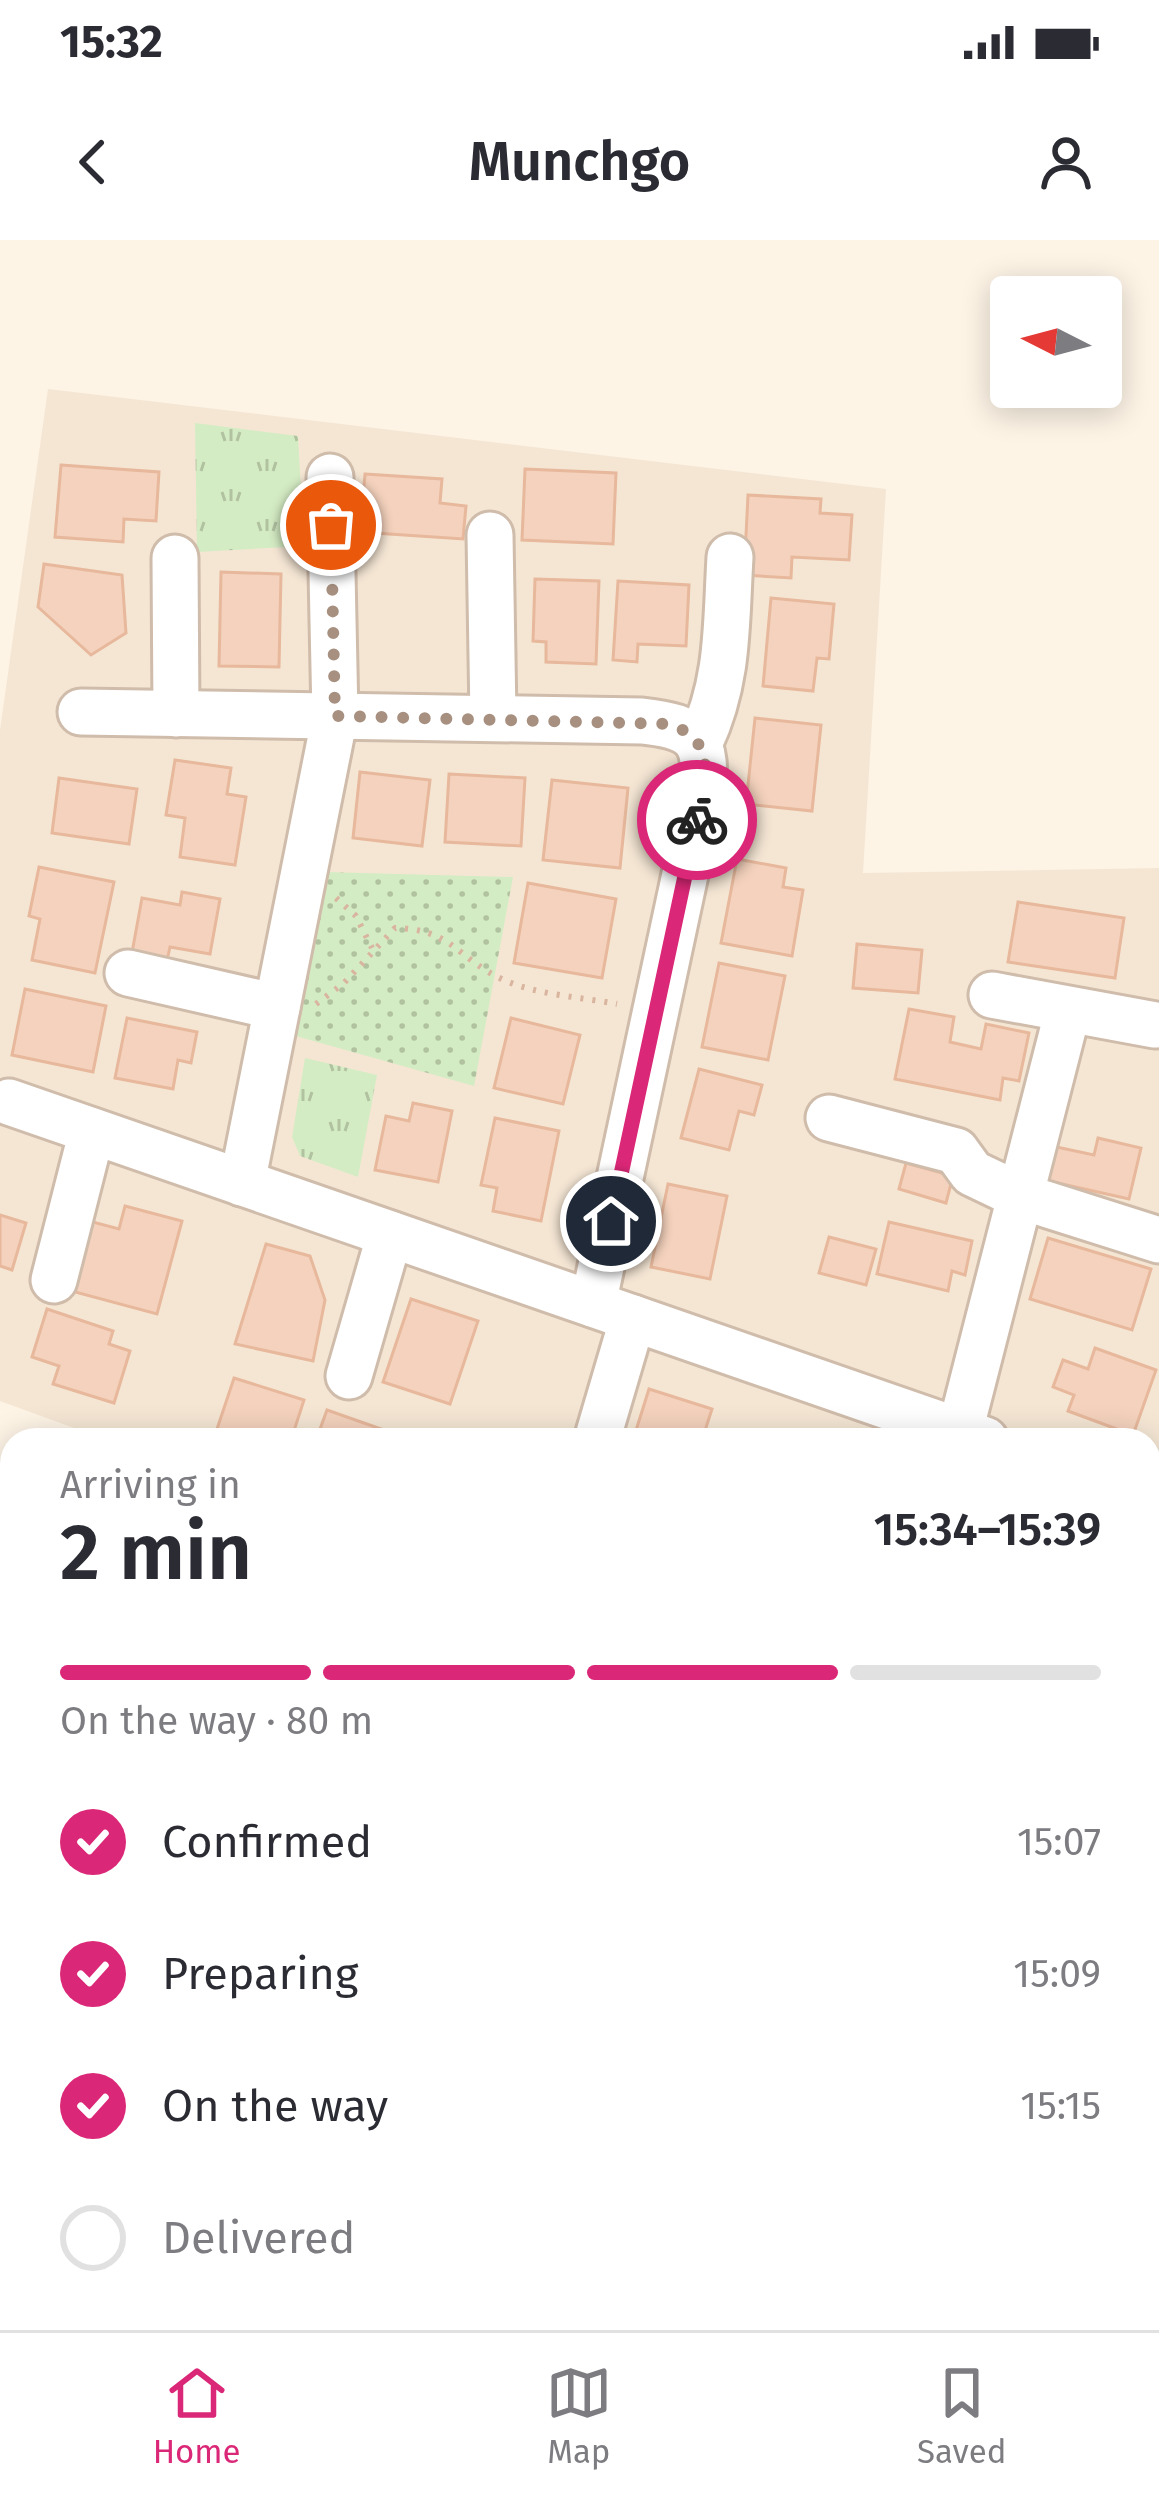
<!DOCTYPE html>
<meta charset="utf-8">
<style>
body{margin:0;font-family:"Fira Sans",sans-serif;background:#f7f7f7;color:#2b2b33;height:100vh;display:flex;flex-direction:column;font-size:45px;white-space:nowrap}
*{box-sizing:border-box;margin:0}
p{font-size:39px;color:#7c7c81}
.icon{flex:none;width:66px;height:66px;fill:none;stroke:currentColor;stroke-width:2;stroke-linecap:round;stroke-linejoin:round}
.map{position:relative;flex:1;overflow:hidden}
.panel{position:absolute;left:0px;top:1188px;width:1161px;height:903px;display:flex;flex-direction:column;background:#fff;border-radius:36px 36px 0 0;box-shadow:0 6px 30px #0003}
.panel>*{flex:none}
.needle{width:78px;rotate:276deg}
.controls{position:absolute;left:990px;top:36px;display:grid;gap:24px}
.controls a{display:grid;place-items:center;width:132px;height:132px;border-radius:12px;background:#fff;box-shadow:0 6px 30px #0003;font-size:60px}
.pin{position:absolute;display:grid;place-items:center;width:102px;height:102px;color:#fff;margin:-51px;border:6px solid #fff;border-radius:50%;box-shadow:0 3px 12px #0007}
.courier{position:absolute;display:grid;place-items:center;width:120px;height:120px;margin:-60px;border:9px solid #db2777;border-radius:50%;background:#fff;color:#222;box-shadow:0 3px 15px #0007}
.head em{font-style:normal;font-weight:600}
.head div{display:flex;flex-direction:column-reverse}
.head{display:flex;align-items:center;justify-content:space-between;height:204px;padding:0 60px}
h1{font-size:78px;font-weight:600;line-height:90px}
.bar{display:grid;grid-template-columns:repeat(4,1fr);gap:18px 12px;align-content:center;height:144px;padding:0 60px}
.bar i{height:15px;border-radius:9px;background:#e1e1e2}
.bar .on{background:#db2777}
.bar p{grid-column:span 4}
ol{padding:0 60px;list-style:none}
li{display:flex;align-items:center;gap:36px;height:132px}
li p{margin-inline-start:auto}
li .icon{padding:12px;border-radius:50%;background:#db2777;color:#fff;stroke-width:4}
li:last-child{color:#7c7c81}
li i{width:66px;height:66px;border:6px solid #e1e1e2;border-radius:50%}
.status{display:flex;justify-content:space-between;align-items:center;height:84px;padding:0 60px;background:#fff;direction:ltr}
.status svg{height:33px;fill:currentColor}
header{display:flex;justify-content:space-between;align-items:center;height:156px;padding:0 60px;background:#fff;font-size:54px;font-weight:600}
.tabs{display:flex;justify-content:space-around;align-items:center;height:168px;border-top:3px solid #e1e1e2;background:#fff;font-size:33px;color:#7c7c81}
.tabs a{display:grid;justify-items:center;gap:6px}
.tabs .on{color:#db2777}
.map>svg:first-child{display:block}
.residential{fill:#f5e6d4}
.grass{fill:url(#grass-tufts)}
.park{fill:url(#park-dots)}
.building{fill:#f4d2bd;stroke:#e7b89c;stroke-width:3}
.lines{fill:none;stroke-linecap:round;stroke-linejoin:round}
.minor-casing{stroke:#d0bcab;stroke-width:51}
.path{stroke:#d9b59f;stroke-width:6;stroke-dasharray:3 9;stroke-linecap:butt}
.minor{stroke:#fff;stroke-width:45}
.done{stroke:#a79080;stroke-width:12;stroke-dasharray:0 21.6}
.route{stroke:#db2777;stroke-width:15}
</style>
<div class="status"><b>15:32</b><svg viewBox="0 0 49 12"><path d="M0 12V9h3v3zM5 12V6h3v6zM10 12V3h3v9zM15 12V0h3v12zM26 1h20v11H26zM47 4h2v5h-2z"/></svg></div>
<header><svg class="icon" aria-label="back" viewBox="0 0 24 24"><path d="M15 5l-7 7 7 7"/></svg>Munchgo<svg class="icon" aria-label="person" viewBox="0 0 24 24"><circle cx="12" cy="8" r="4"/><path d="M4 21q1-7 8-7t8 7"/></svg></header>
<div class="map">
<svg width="1159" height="2090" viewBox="0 0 1159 2090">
<defs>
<pattern id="grass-tufts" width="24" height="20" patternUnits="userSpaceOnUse" patternTransform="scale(3)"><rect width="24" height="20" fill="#d4ecc4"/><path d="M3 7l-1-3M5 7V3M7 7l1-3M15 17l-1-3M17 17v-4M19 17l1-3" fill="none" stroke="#b1c2a1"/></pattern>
<pattern id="park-dots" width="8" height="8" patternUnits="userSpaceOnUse" patternTransform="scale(3)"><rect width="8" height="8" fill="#d4ecc4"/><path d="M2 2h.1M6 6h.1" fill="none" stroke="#b1c2a1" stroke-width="1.8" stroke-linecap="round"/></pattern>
</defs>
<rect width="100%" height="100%" fill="#fdf4e6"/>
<path class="residential" d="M48,149L886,249L863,633L1159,628V2090H665L668,2079H1149V1200H107L0,1161V490Z"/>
<g class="grass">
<path d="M195,183L298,196L304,306L197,312Z"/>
<path d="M305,818L377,835L358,937L300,916L292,897Z"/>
</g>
<path class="park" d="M325,632L513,637L474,846L292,795Z"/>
<g class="building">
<path d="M61,225L159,232L156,281L124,279L123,302L55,297Z"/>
<path d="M525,229L616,233L613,304L522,300Z"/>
<path d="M365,234L442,239L440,263L466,266L463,299L360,292Z"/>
<path d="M748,255L821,259L820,273L852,275L849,320L792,317L791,338L744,335Z"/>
<path d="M44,324L122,335L126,393L91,415L38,367Z"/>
<path d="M221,332L281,334L279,427L219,426Z"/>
<path d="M535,339L599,341L596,424L546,422V402L533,401Z"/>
<path d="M618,341L689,345L686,406L638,404L637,422L613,420Z"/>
<path d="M771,358L834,364L829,419L817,418L813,451L763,446Z"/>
<path d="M755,478L821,485L812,571L746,564Z"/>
<path d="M175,520L231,528L227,554L246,557L235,625L180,617L185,578L166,575Z"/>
<path d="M360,532L430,540L422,606L353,598Z"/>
<path d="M449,534L525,538L521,606L445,602Z"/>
<path d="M59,538L137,549L129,604L52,593Z"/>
<path d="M552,540L628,548L620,628L543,620Z"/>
<path d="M737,619L786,628L783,647L803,650L792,716L721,703Z"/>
<path d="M39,627L114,642L95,733L32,720L40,679L29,676Z"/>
<path d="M528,643L616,659L602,738L514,723Z"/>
<path d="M182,652L220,659L210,714L170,707L166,725L131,718L142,658L180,665Z"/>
<path d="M1018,662L1124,678L1115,738L1008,722Z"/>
<path d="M857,704L922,710L918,753L853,748Z"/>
<path d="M719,723L785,736L768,820L702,807Z"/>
<path d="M25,749L106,766L93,832L12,815Z"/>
<path d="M909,769L954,777L950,802L981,809L986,784L1029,793L1019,841L1003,838L1000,860L895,839Z"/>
<path d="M127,778L197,792L191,823L178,820L173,849L115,838Z"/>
<path d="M511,778L580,795L563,864L494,848Z"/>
<path d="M699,829L762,845L754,875L739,871L729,910L681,898Z"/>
<path d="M413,863L452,871L438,942L375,930L386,876L409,881Z"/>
<path d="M495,878L559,891L541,981L493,971L497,948L481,945Z"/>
<path d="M1098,898L1141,908L1129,959L1044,940L1052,906L1094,915Z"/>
<path d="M906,923L953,936L946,963L899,949Z"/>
<path d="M668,944L727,956L710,1039L651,1027Z"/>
<path d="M125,966L182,981L157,1074L75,1052L93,982L119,989Z"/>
<path d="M0,975L26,983L12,1030L0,1026Z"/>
<path d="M889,982L972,1001L965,1035L952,1031L948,1051L877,1034Z"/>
<path d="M829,997L876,1009L866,1045L819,1033Z"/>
<path d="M1048,998L1151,1029L1132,1090L1030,1059Z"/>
<path d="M266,1004L310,1016L325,1060L313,1121L235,1104Z"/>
<path d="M411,1059L478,1081L450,1164L383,1142Z"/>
<path d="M47,1069L113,1091L109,1104L130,1111L114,1163L53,1144L59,1126L32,1117Z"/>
<path d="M1095,1108L1156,1130L1133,1195L1068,1171L1074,1155L1053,1147L1063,1120L1088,1129Z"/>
<path d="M234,1138L304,1160L291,1200L214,1198Z"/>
<path d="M649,1149L712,1169L702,1200H633Z"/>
<path d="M327,1170L401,1196L400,1200H316Z"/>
<path d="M1154,1452L1159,1453V1526L1149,1524V1479Z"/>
<path d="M1149,2009L1159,2014V2042L1150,2059Z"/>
<path d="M852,2079H918L914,2090H848Z"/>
</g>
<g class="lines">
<g class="minor-casing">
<g id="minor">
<path d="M490,295L493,478"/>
<path d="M175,318L176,474"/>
<path d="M81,472L642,481C698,487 708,500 702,555L593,1064"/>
<path d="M700,502C729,440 726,384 730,317"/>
<path d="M128,733L277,767"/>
<path d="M992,755L1155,785"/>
<path d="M9,862L985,1200"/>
<path d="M829,878L956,911L972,933L1020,956L1159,1000"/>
<path d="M242,943L335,476L330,237"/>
<path d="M54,1040L92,891"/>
<path d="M349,1136L390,994"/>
<path d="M960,1191L1068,770"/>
<path d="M597,1200L633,1078"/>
<path d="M1149,1256L1159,1259"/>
<path d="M1149,1353L1159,1322"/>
<path d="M1149,1386L1159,1389"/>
<path d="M1149,1763L1159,1743"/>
<path d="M1001,2079L1047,2090"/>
</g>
</g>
<g class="path">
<path d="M336,658L356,676L372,708"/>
<path d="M316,764L344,743L395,688C453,689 457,719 504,740C537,755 581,757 617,764"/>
</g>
<use href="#minor" class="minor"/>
</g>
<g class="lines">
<path class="done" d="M331,285L335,476L670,484C718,502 706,538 697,580"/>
<path class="route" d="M611,981L697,580"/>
</g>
</svg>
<div class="controls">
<a><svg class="needle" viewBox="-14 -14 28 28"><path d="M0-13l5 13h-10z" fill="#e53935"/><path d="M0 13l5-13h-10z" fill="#7c7c81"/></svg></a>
</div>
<div class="pin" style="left:331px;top:285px;background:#ea580c"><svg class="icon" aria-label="bag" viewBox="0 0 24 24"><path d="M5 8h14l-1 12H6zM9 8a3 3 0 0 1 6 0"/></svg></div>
<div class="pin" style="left:611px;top:981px;background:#1f2937"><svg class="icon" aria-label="home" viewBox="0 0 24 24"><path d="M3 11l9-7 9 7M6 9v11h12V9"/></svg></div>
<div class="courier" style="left:697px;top:580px"><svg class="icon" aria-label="bike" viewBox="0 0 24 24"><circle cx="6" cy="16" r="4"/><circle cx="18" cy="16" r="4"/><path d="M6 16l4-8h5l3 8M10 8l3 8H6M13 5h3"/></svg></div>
<section class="panel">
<div class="head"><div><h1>2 min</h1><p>Arriving in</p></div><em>15:34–15:39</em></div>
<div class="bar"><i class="on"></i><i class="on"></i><i class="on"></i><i></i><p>On the way · 80 m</p></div>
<ol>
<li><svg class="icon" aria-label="check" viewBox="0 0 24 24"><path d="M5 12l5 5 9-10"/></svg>Confirmed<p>15:07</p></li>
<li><svg class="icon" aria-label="check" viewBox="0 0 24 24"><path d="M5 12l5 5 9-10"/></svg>Preparing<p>15:09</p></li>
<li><svg class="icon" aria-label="check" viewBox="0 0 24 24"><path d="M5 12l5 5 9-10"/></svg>On the way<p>15:15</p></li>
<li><i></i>Delivered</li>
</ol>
</section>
</div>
<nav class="tabs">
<a class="on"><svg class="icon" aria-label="home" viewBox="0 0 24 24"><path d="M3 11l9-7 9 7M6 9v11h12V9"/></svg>Home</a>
<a><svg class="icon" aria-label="map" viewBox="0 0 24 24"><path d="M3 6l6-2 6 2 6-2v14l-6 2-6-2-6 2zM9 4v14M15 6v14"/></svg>Map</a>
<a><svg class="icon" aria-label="saved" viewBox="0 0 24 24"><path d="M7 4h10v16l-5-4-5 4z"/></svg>Saved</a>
</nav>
